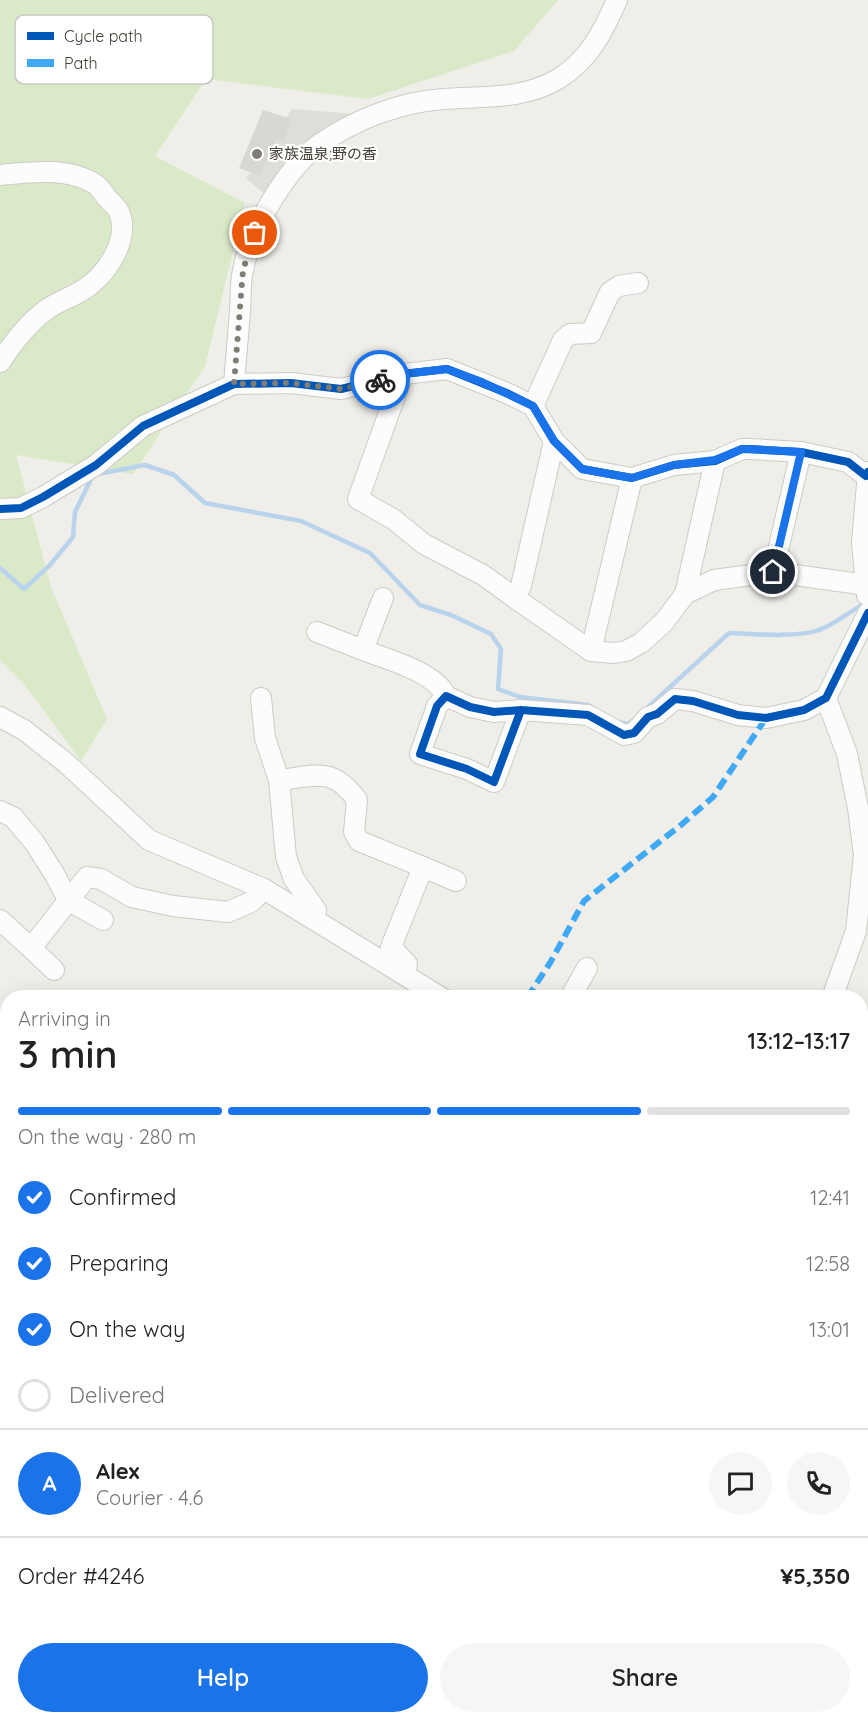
<!DOCTYPE html>
<meta charset="utf-8">
<style>
body{margin:0;font-family:Quicksand,"Noto Sans JP",sans-serif;background:#f6f6f6;color:#222;height:100vh;display:flex;flex-direction:column;font-size:22px;white-space:nowrap}
*{box-sizing:border-box;margin:0}
p{font-size:20px;color:#767676}
.icon{flex:none;width:33px;height:33px;fill:none;stroke:currentColor;stroke-width:2;stroke-linecap:round;stroke-linejoin:round}
.map{position:relative;flex:1;overflow:hidden}
.details{position:absolute;left:0px;top:990px;width:868px;height:734px;display:flex;flex-direction:column;background:#fff;border-radius:24px 24px 0 0;box-shadow:0 6px 24px #0002}
.details>*{flex:none}
.pin{position:absolute;display:grid;place-items:center;width:51px;height:51px;color:#fff;margin:-26px;border:3px solid #fff;border-radius:50%;box-shadow:0 2px 6px #0007}
.courier{position:absolute;display:grid;place-items:center;width:60px;height:60px;margin:-30px;border:4px solid #1a73e8;border-radius:50%;background:#fff;color:#222;box-shadow:0 2px 8px #0007}
.overview em{font-style:normal;font-weight:600}
.overview div{display:flex;flex-direction:column-reverse}
.overview{display:flex;align-items:center;justify-content:space-between;height:102px;padding:0 18px}
h1{font-size:39px;font-weight:600;line-height:45px}
.bar{display:grid;grid-template-columns:repeat(4,1fr);gap:9px 6px;align-content:center;height:72px;padding:0 18px}
.bar i{height:8px;border-radius:4px;background:#e0e0e0}
.bar .on{background:#1a73e8}
.bar p{grid-column:span 4}
.line{display:flex;align-items:center;gap:15px;padding:0 18px;border-top:2px solid #e0e0e0}
.line div{flex:1}
.round{display:grid;place-items:center;flex:none;width:63px;height:63px;border-radius:32px;background:#f6f6f6}
ol{padding:0 18px;list-style:none}
li{display:flex;align-items:center;gap:18px;height:66px}
li p{margin-inline-start:auto}
li .icon{padding:6px;border-radius:50%;background:#1a73e8;color:#fff;stroke-width:4}
li:last-child{color:#767676}
li i{width:33px;height:33px;border:3px solid #e0e0e0;border-radius:50%}
.button{display:flex;gap:12px;margin-top:auto;padding:12px 18px}
.button a{flex:1;height:69px;border-radius:36px;background:#1a73e8;color:#fff;font-size:24px;font-weight:600;line-height:69px;text-align:center}
.button a+a{background:#f6f6f6;color:#222}
.map>svg:first-child{display:block}
.green{fill:#daeac9}
.parking{fill:#deddd8}
.lines{fill:none;stroke-linecap:round;stroke-linejoin:round}
.stream{stroke:#bad3ec;stroke-width:4.5}
.building{fill:#d8d7d1}
.minor-casing{stroke:#cdcbc6;stroke-width:22}
.minor{stroke:#fdfcfc;stroke-width:20}
.quiet{stroke:#3fa9f5;stroke-width:6;stroke-dasharray:12 6;stroke-linecap:butt}
.cycleway-casing{stroke:#fff;stroke-width:11}
.cycleway{stroke:#0057b8;stroke-width:8}
.done{stroke:#807d74;stroke-width:6;stroke-dasharray:0 10.8}
.route{stroke:#1a73e8;stroke-width:8}
.poi-dot{fill:#807d74;stroke:#fff;stroke-width:2}
.labels{text-anchor:middle;stroke-width:4.5;stroke-linejoin:round;paint-order:stroke}
.poi-label{font-size:15px;fill:#444035;stroke:#fff;text-anchor:start}
.key{fill:#fff;stroke:#c7c6c2;stroke-width:1.5}
.key-label{font-size:16px;fill:#444035}
</style>
<div class="map">
<svg width="868" height="1723" viewBox="0 0 868 1723">
<rect width="100%" height="100%" fill="#efeee8"/>
<g class="green">
<path d="M0,0H558L514,51L368,99L206,79L155,156L245,203L205,366L133,474L16,455L51,587L107,719L81,761L24,684L0,660Z"/>
<path d="M0,1022L5,1027H8L7,1123L0,1129Z"/>
<path d="M0,1379H7L8,1570L0,1575Z"/>
</g>
<path class="parking" d="M292,109L355,114L273,200L246,179Z"/>
<g class="lines">
<g class="stream">
<path d="M0,568L24,589L50,565L73,537L75,512L93,475L145,465L174,475L205,503L301,521L370,553L420,605L451,615L491,634L501,649L498,689L520,697L588,705L593,708"/>
<path d="M646,709L729,633C752,634 797,638 819,630C837,624 850,610 868,602"/>
<path d="M618,722L628,724L635,719"/>
<path d="M861,1334L868,1336"/>
</g>
</g>
<path class="building" d="M263,110L292,119L284,140L276,138L260,176L239,168Z"/>
<g class="lines">
<g class="minor-casing">
<g id="minor">
<path d="M0,175C30,172 68,167 95,184C100,187 103,193 107,198C111,202 117,207 119,212C130,238 109,270 90,285C77,296 59,300 46,310C27,324 13,343 0,362"/>
<path d="M403,374L358,499L393,519L424,544L483,575L515,598"/>
<path d="M234,384C236,359 238,335 240,311C241,298 240,283 243,270C251,229 286,168 320,144C356,119 400,102 443,99C482,96 523,100 558,79C589,60 603,32 617,0"/>
<path d="M533,406L563,340L570,334L591,333L610,292L619,286L638,283"/>
<path d="M554,441L521,586L515,598L591,651L614,653L626,651L641,643L664,622L685,594L714,580L773,572L867,585"/>
<path d="M0,509L21,508L43,497L96,465L143,426L234,384L291,383L341,389L403,374L447,369L509,394L533,406L554,441L582,469L632,478L674,465L715,461L742,449H750L801,452L848,462L866,476"/>
<path d="M773,572L801,452"/>
<path d="M685,594L715,461"/>
<path d="M867,595L862,543L868,472"/>
<path d="M383,598L363,650C388,660 434,671 446,696"/>
<path d="M317,632L363,650"/>
<path d="M591,651L632,478"/>
<path d="M261,698L265,738L279,780"/>
<path d="M826,698L847,754L858,808L864,855L856,931L832,998"/>
<path d="M521,710L494,782L467,769L420,754L437,706L446,696L470,707L494,712L521,710L588,715L624,735L634,733L648,717L657,714L675,699L693,701L738,715L766,718L804,710L826,698L868,613"/>
<path d="M0,717L24,730L66,763L149,840L264,889L442,998"/>
<path d="M0,811L13,817L34,842L55,875L68,900L103,920"/>
<path d="M423,867L456,881"/>
<path d="M314,919L316,910L294,879L286,857L279,780C317,776 332,766 357,800L354,832L359,841L423,867L391,947L407,964L405,975"/>
<path d="M0,920L31,948L87,877L101,879L132,897L173,906L228,912L251,902L264,889"/>
<path d="M31,948L54,970"/>
<path d="M570,998L587,968"/>
<path d="M861,1346L868,1347"/>
<path d="M68,1716L71,1723"/>
<path d="M164,1716L167,1723"/>
<path d="M660,1716L664,1723"/>
</g>
</g>
<use href="#minor" class="minor"/>
<g class="quiet">
<path d="M527,998L550,963L584,901L681,825L713,797L766,718"/>
<path d="M0,1193L8,1183"/>
<path d="M0,1217L8,1226"/>
<path d="M0,1305H8"/>
<path d="M765,1723L769,1716"/>
</g>
<g class="cycleway-casing">
<g id="cycleway">
<path d="M0,509L21,508L43,497L96,465L143,426L234,384L291,383L341,389L403,374L447,369L509,394L533,406L554,441L582,469L632,478L674,465L715,461L742,449H750L801,452L848,462L866,476L868,472"/>
<path d="M521,710L494,782L467,769L420,754L437,706L446,696L470,707L494,712L521,710L588,715L624,735L634,733L648,717L657,714L675,699L693,701L738,715L766,718L804,710L826,698L868,613"/>
</g>
</g>
<use href="#cycleway" class="cycleway"/>
</g>
<g class="lines">
<path class="done" d="M255,233L243,270L234,384L291,383L341,389L380,380"/>
<path class="route" d="M380,380L403,374L447,369L482,382L533,406L554,441L582,469L632,478L674,465L715,460L742,449L801,452L773,572"/>
</g>
<circle class="poi-dot" cx="257" cy="154" r="6"/>
<g class="labels">
<g class="poi-label">
<text x="269" y="159">家族温泉;野の香</text>
</g>
</g>
<rect x="15" y="15" width="198" height="69" rx="9" class="key"/>
<rect x="27" y="32" width="27" height="8" fill="#0057b8"/>
<rect x="27" y="59" width="27" height="8" fill="#3fa9f5"/>
<g class="key-label">
<text x="64" y="42">Cycle path</text>
<text x="64" y="69">Path</text>
</g>
</svg>
<div class="pin" style="left:255px;top:233px;background:#ea580c"><svg class="icon" aria-label="bag" viewBox="0 0 24 24"><path d="M5 8h14l-1 12H6zM9 8a3 3 0 0 1 6 0"/></svg></div>
<div class="pin" style="left:773px;top:572px;background:#1f2937"><svg class="icon" aria-label="home" viewBox="0 0 24 24"><path d="M3 11l9-7 9 7M6 9v11h12V9"/></svg></div>
<div class="courier" style="left:380px;top:380px"><svg class="icon" aria-label="bike" viewBox="0 0 24 24"><circle cx="6" cy="16" r="4"/><circle cx="18" cy="16" r="4"/><path d="M6 16l4-8h5l3 8M10 8l3 8H6M13 5h3"/></svg></div>
<section class="details">
<div class="overview"><div><h1>3 min</h1><p>Arriving in</p></div><em>13:12–13:17</em></div>
<div class="bar"><i class="on"></i><i class="on"></i><i class="on"></i><i></i><p>On the way · 280 m</p></div>
<ol>
<li><svg class="icon" aria-label="check" viewBox="0 0 24 24"><path d="M5 12l5 5 9-10"/></svg>Confirmed<p>12:41</p></li>
<li><svg class="icon" aria-label="check" viewBox="0 0 24 24"><path d="M5 12l5 5 9-10"/></svg>Preparing<p>12:58</p></li>
<li><svg class="icon" aria-label="check" viewBox="0 0 24 24"><path d="M5 12l5 5 9-10"/></svg>On the way<p>13:01</p></li>
<li><i></i>Delivered</li>
</ol>
<div class="line" style="height:108px"><b class="round" style="background:#1a73e8;color:#fff">A</b><div><b>Alex</b><p>Courier · 4.6</p></div><a class="round"><svg class="icon" aria-label="chat" viewBox="0 0 24 24"><path d="M4 5h16v11H9l-5 4z"/></svg></a><a class="round"><svg class="icon" aria-label="phone" viewBox="0 0 24 24"><path d="M5 4h4l2 5-3 2q2 4 5 5l2-3 5 2v4C11 20 4 13 5 4z"/></svg></a></div>
<div class="line" style="height:78px"><div>Order #4246</div><b>¥5,350</b></div>
<div class="button"><a>Help</a><a>Share</a></div>
</section>
</div>
